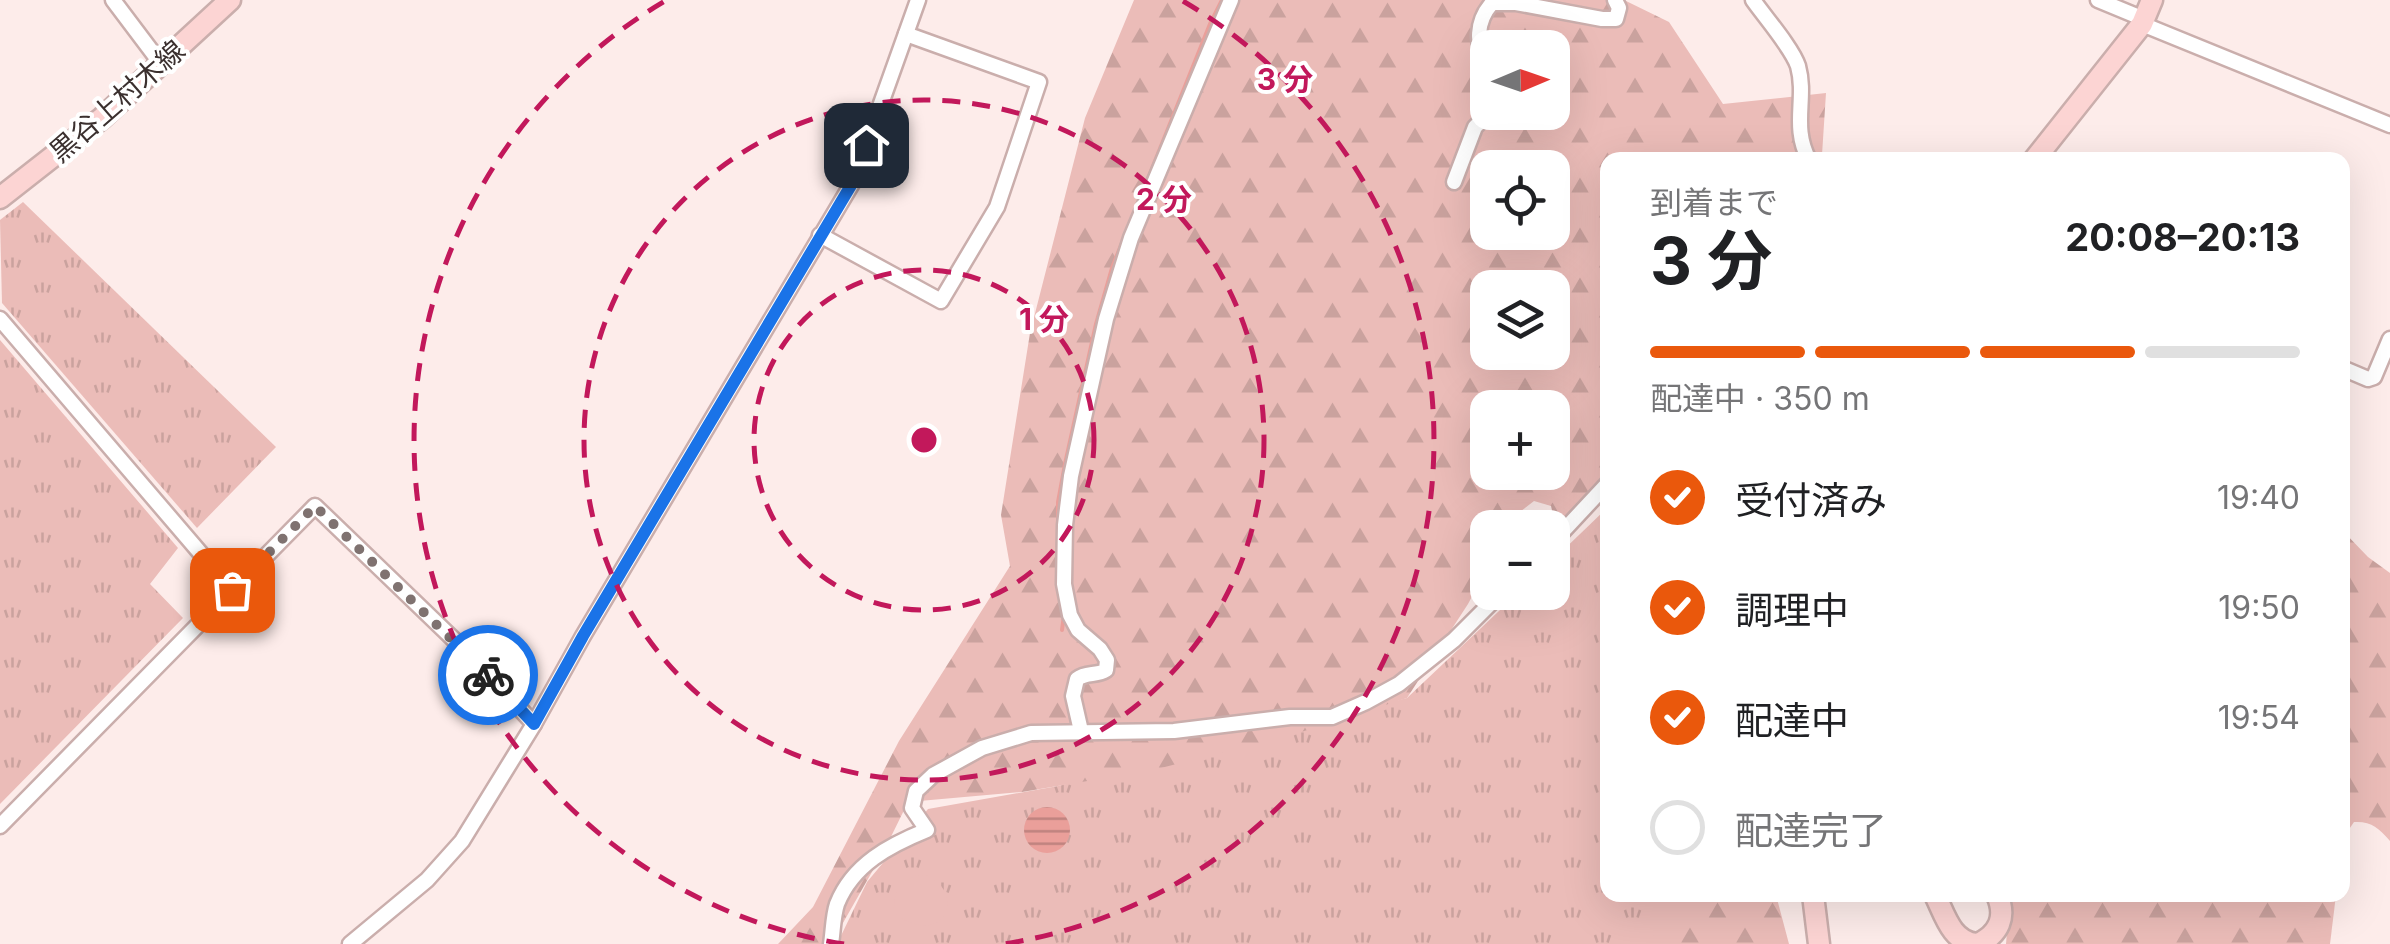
<!DOCTYPE html>
<html lang="ja">
<meta charset="utf-8">
<style>
body{margin:0;font-family:Inter,"Noto Sans JP",sans-serif;background:#f2f2f2;color:#202124;height:100vh;display:flex;flex-direction:column;font-size:38px;white-space:nowrap}
*{box-sizing:border-box;margin:0}
p{font-size:32px;color:#757577}
.icon{flex:none;width:55px;height:55px;fill:none;stroke:currentColor;stroke-width:2;stroke-linecap:round;stroke-linejoin:round}
.map{position:relative;flex:1;overflow:hidden}
.side{position:absolute;left:1600px;top:152px;width:750px;height:750px;display:flex;flex-direction:column;background:#fff;border-radius:20px;box-shadow:0 10px 40px #0002}
.side>*{flex:none}
.needle{width:65px;rotate:88deg}
.fabs{position:absolute;left:1470px;top:30px;display:grid;gap:20px}
.fabs a{display:grid;place-items:center;width:100px;height:100px;border-radius:20px;background:#fff;box-shadow:0 10px 40px #0002;font-size:50px}
.pin{position:absolute;display:grid;place-items:center;width:85px;height:85px;color:#fff;margin:-42px;border-radius:20px;box-shadow:0 5px 15px #0006}
.courier{position:absolute;display:grid;place-items:center;width:100px;height:100px;margin:-50px;border:8px solid #1a73e8;border-radius:50%;background:#fff;color:#222;box-shadow:0 2px 12px #0007}
.overview em{font-style:normal;font-weight:700}
.overview div{display:flex;flex-direction:column-reverse}
.overview{display:flex;align-items:center;justify-content:space-between;height:170px;padding:0 50px}
h1{font-size:65px;font-weight:700;line-height:75px}
.bar{display:grid;grid-template-columns:repeat(4,1fr);gap:15px 10px;align-content:center;height:120px;padding:0 50px}
.bar i{height:12px;border-radius:8px;background:#e0e0e0}
.bar .on{background:#ea580c}
.bar p{grid-column:span 4}
ol{padding:0 50px;list-style:none}
li{display:flex;align-items:center;gap:30px;height:110px}
li p{margin-inline-start:auto}
li .icon{padding:10px;border-radius:50%;background:#ea580c;color:#fff;stroke-width:4}
li:last-child{color:#757577}
li i{width:55px;height:55px;border:5px solid #e0e0e0;border-radius:50%}
.map>svg:first-child{display:block}
.grass{fill:url(#grass-tufts)}
.forest{fill:url(#forest-firs);fill-rule:evenodd}
.pitch{fill:#ebbcb8}
.water{fill:url(#water-rules)}
.lines{fill:none;stroke-linecap:round;stroke-linejoin:round}
.stream{stroke:#ea9f9a;stroke-width:4}
.minor-casing{stroke:#caaeac;stroke-width:19}
.secondary-casing{stroke:#caaeac;stroke-width:25}
.minor{stroke:#fff;stroke-width:14}
.secondary{stroke:#fcd4d3;stroke-width:20}
.done{stroke:#7f7270;stroke-width:10;stroke-dasharray:0 18}
.route{stroke:#1a73e8;stroke-width:12}
.ring{fill:none;stroke:#c2185b;stroke-width:5;stroke-dasharray:18 12}
.labels{text-anchor:middle;stroke-width:8;stroke-linejoin:round;paint-order:stroke}
.street-label{font-size:28px;fill:#3b302f;stroke:#fff}
.centre{fill:#c2185b;stroke:#fff;stroke-width:5}
.ring-label{font-size:30px;text-anchor:middle;font-weight:bold;fill:#c2185b;stroke:#fff;stroke-width:8;stroke-linejoin:round;paint-order:stroke}
</style>
<div class="map">
<svg width="2390" height="944" viewBox="0 0 2390 944">
<defs>
<pattern id="grass-tufts" width="24" height="20" patternUnits="userSpaceOnUse" patternTransform="scale(2.5)"><rect width="24" height="20" fill="#ebbcb8"/><path d="M3 7l-1-3M5 7V3M7 7l1-3M15 17l-1-3M17 17v-4M19 17l1-3" fill="none" stroke="#caa29e"/></pattern>
<pattern id="forest-firs" width="22" height="20" patternUnits="userSpaceOnUse" patternTransform="scale(2.5)"><rect width="22" height="20" fill="#ebbcb8"/><path d="M5 1l3.5 6h-7zM16 11l3.5 6h-7z" fill="#caa29e"/></pattern>
<pattern id="water-rules" width="6" height="5" patternUnits="userSpaceOnUse" patternTransform="scale(2.5)"><rect width="6" height="5" fill="#ea9f9a"/><path d="M0 2.5h6" fill="none" stroke="#bf827e"/></pattern>
</defs>
<rect width="100%" height="100%" fill="#fdecea"/>
<g class="grass">
<path d="M23,202L276,447L197,528L2,303L0,220Z"/>
<path d="M0,340L178,548L150,584L183,618L0,804Z"/>
<path d="M1607,508L1608,895H1714L1680,944H837L867,882L928,809L1058,786L1407,698L1518,593L1552,592L1553,560Z"/>
</g>
<g class="forest">
<path d="M1134,0H1624L1669,22L1723,104L1826,93L1822,155L1817,160H1608L1607,495L1556,528L1551,506L1534,501L1516,515L1509,527L1488,528L1487,568L1468,604L1407,698L1298,733L1153,770L1022,792L908,802L885,849L831,944H778L813,907L899,741L1010,566L1001,515L1030,333L1085,118ZM1488,48H1552V112H1488ZM1488,168H1552V232H1488ZM1488,288H1552V352H1488ZM1488,408H1552V472H1488Z"/>
<path d="M2342,530L2368,557L2390,573V841C2379,828 2371,821 2354,822L2343,838Z"/>
<path d="M1690,895H1776L1789,944H1643L1677,916Z"/>
<path d="M2010,895H2336L2330,944H2006Z"/>
</g>
<path class="pitch" d="M926,875C961,890 950,934 915,924C906,921 900,919 894,912C893,889 903,876 926,875Z"/>
<circle class="water" cx="1047" cy="830" r="23"/>
<g class="lines">
<g class="stream">
<path d="M1129,226L1210,24L1222,0"/>
<path d="M1058,587V502L1065,464L1096,324L1112,268L1125,235"/>
<path d="M1062,630L1064,615"/>
</g>
<g class="minor-casing">
<g id="minor">
<path d="M113,0L162,65"/>
<path d="M1753,0C1765,17 1792,48 1798,66C1807,99 1791,126 1809,160"/>
<path d="M2098,0L2144,19"/>
<path d="M2142,24L2390,125"/>
<path d="M1488,65C1475,45 1476,21 1492,3H1516L1602,19H1616L1619,8L1615,0"/>
<path d="M1454,182L1475,127L1490,112"/>
<path d="M820,235L941,301L997,207L1039,82L906,34"/>
<path d="M0,319L232,590"/>
<path d="M2342,368L2368,379L2374,377L2390,339"/>
<path d="M1552,543L1608,483"/>
<path d="M1081,731L1073,696L1077,679C1086,672 1097,676 1106,670L1107,660L1100,649L1078,630L1070,615L1064,584L1065,525L1071,476L1106,319L1131,238L1231,0"/>
<path d="M0,826L315,506L472,657L534,724"/>
<path d="M350,944L427,880L462,841L534,724L583,636L853,182L918,0"/>
<path d="M831,944C833,931 833,916 837,904C853,864 890,845 927,830L912,808L916,791L933,775L982,748L1031,733L1174,731L1290,717H1332L1366,702L1399,684L1454,640L1502,592"/>
</g>
</g>
<g class="secondary-casing">
<g id="secondary">
<path d="M2034,160L2142,24L2152,0"/>
<path d="M0,198L102,118L230,0"/>
<path d="M1813,895L1819,944"/>
<path d="M1935,895C1945,915 1951,941 1976,944"/>
<path d="M1978,944C1999,934 2007,917 1997,895"/>
</g>
</g>
<use href="#minor" class="minor"/>
<use href="#secondary" class="secondary"/>
</g>
<g class="lines">
<path class="done" d="M232,590L315,506L488,675"/>
<path class="route" d="M488,675L534,724L583,636L853,182L866,145"/>
</g>
<g class="ring">
<circle cx="924" cy="440" r="170"/>
<circle cx="924" cy="440" r="340"/>
<path d="M844 944A510 510 0 0 1 665 1M1183 1A510 510 0 0 1 1004 944"/>
</g>
<g class="labels">
<g class="street-label">
<text transform="translate(117 101) rotate(-41)" y="10">黒谷上村木線</text>
</g>
</g>
<circle cx="924" cy="440" r="15" class="centre"/>
<g class="ring-label">
<text x="1285" y="90">3 分</text>
<text x="1164" y="210">2 分</text>
<text x="1044" y="330">1 分</text>
</g>
</svg>
<div class="fabs">
<a><svg class="needle" viewBox="-14 -14 28 28"><path d="M0-13l5 13h-10z" fill="#e53935"/><path d="M0 13l5-13h-10z" fill="#757577"/></svg></a>
<a><svg class="icon" aria-label="locate" viewBox="0 0 24 24"><circle cx="12" cy="12" r="6"/><path d="M12 2v4M12 18v4M2 12h4M18 12h4"/></svg></a>
<a><svg class="icon" aria-label="layers" viewBox="0 0 24 24"><path d="M12 4l9 5-9 5-9-5zM3 14l9 5 9-5"/></svg></a>
<a>+</a>
<a>−</a>
</div>
<div class="pin" style="left:232px;top:590px;background:#ea580c"><svg class="icon" aria-label="bag" viewBox="0 0 24 24"><path d="M5 8h14l-1 12H6zM9 8a3 3 0 0 1 6 0"/></svg></div>
<div class="pin" style="left:866px;top:145px;background:#1f2937"><svg class="icon" aria-label="home" viewBox="0 0 24 24"><path d="M3 11l9-7 9 7M6 9v11h12V9"/></svg></div>
<div class="courier" style="left:488px;top:675px"><svg class="icon" aria-label="bike" viewBox="0 0 24 24"><circle cx="6" cy="16" r="4"/><circle cx="18" cy="16" r="4"/><path d="M6 16l4-8h5l3 8M10 8l3 8H6M13 5h3"/></svg></div>
<section class="side">
<div class="overview"><div><h1>3 分</h1><p>到着まで</p></div><em>20:08–20:13</em></div>
<div class="bar"><i class="on"></i><i class="on"></i><i class="on"></i><i></i><p>配達中 · 350 m</p></div>
<ol>
<li><svg class="icon" aria-label="check" viewBox="0 0 24 24"><path d="M5 12l5 5 9-10"/></svg>受付済み<p>19:40</p></li>
<li><svg class="icon" aria-label="check" viewBox="0 0 24 24"><path d="M5 12l5 5 9-10"/></svg>調理中<p>19:50</p></li>
<li><svg class="icon" aria-label="check" viewBox="0 0 24 24"><path d="M5 12l5 5 9-10"/></svg>配達中<p>19:54</p></li>
<li><i></i>配達完了</li>
</ol>
</section>
</div>
